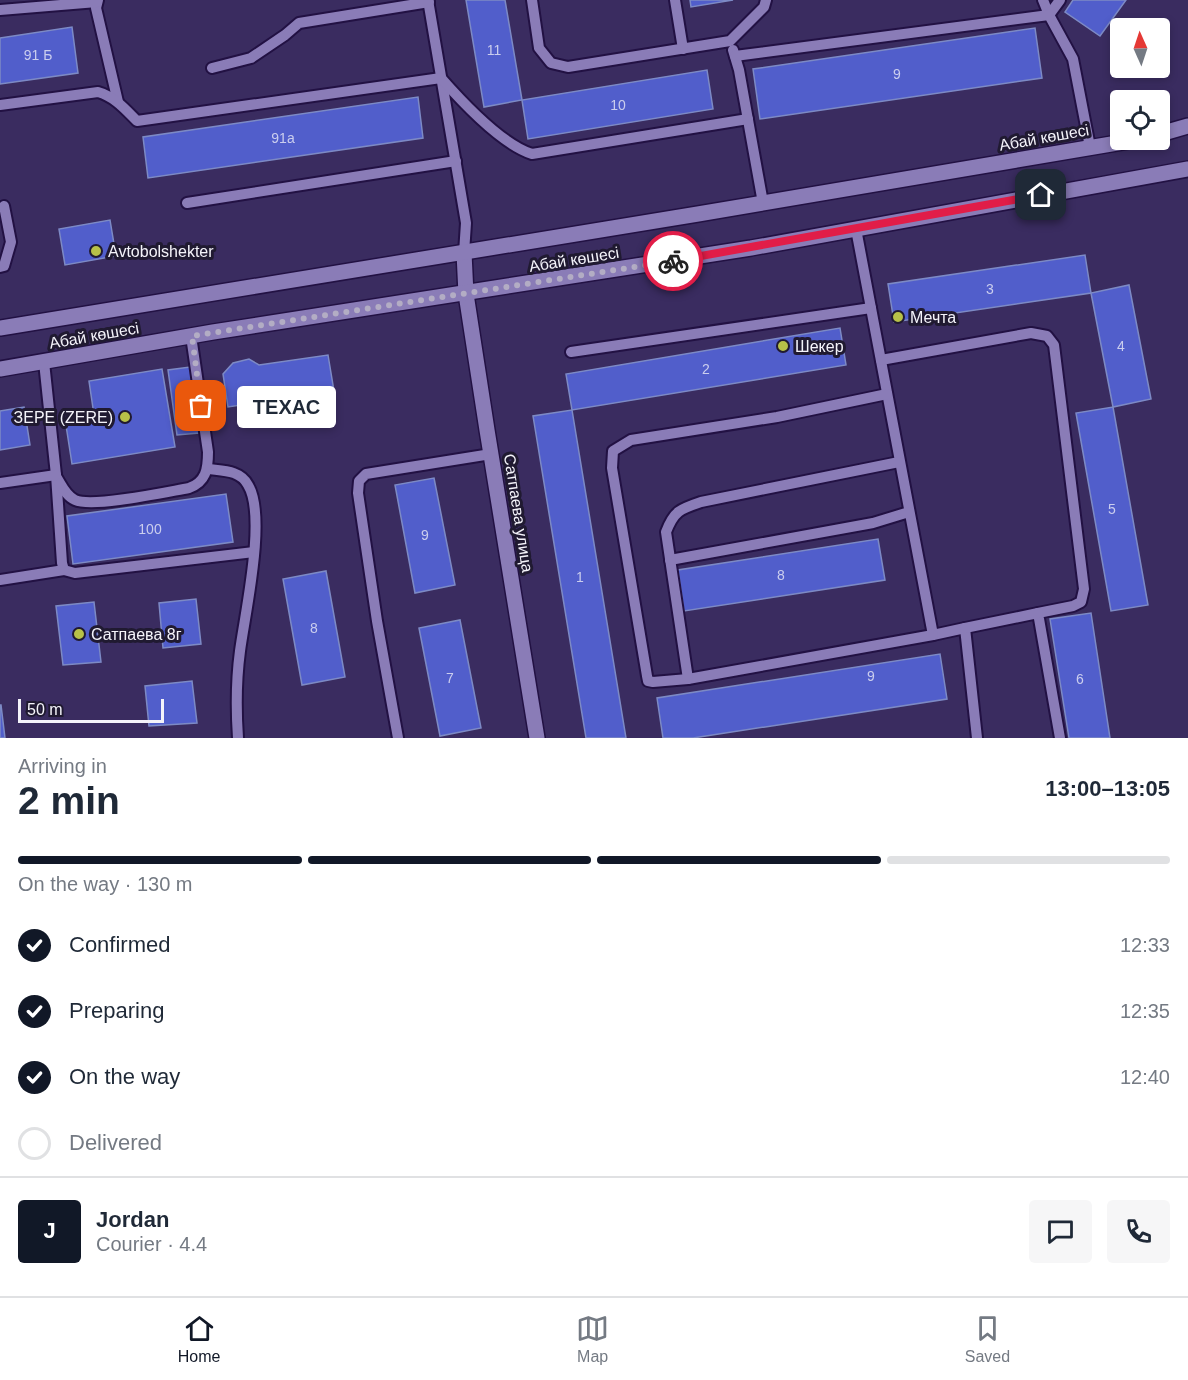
<!DOCTYPE html>
<meta charset="utf-8">
<style>
body{margin:0;font-family:Arial,sans-serif;background:#f6f6f7;color:#1f2937;height:100vh;display:flex;flex-direction:column;font-size:22px;white-space:nowrap}
*{box-sizing:border-box;margin:0}
p{font-size:20px;color:#747a83}
.icon{flex:none;width:33px;height:33px;fill:none;stroke:currentColor;stroke-width:2;stroke-linecap:round;stroke-linejoin:round}
.map{position:relative;height:738px;overflow:hidden}
.panel{display:flex;flex-direction:column;background:#fff;flex:1}
.panel>*{flex:none}
.needle{width:39px;rotate:357deg}
.buttons{position:absolute;left:1110px;top:18px;display:grid;gap:12px}
.buttons a{display:grid;place-items:center;width:60px;height:60px;border-radius:6px;background:#fff;box-shadow:0 3px 9px #0003;font-size:30px}
.scale{position:absolute;left:18px;bottom:15px;width:146px;box-sizing:border-box;padding-left:6px;border:3px solid #f4f3fa;border-top:0;font-size:16px;line-height:21px;white-space:nowrap;color:#f4f3fa;-webkit-text-stroke:4px #201a31;paint-order:stroke}
.pin{position:absolute;display:grid;place-items:center;width:51px;height:51px;color:#fff;margin:-26px;border-radius:12px;box-shadow:0 3px 9px #0006}
.courier{position:absolute;display:grid;place-items:center;width:60px;height:60px;margin:-30px;border:4px solid #e11d48;border-radius:50%;background:#fff;color:#222;box-shadow:0 2px 8px #0007}
.bubble{position:absolute;height:42px;border-radius:6px;background:#fff;box-shadow:0 3px 9px #0003;font-size:20px;font-weight:700;line-height:42px;text-align:center}
.headline em{font-style:normal;font-weight:700}
.headline div{display:flex;flex-direction:column-reverse}
.headline{display:flex;align-items:center;justify-content:space-between;height:102px;padding:0 18px}
h1{font-size:39px;font-weight:700;line-height:45px}
.bar{display:grid;grid-template-columns:repeat(4,1fr);gap:9px 6px;align-content:center;height:72px;padding:0 18px}
.bar i{height:8px;border-radius:4px;background:#e0e1e3}
.bar .current{background:#111827}
.bar p{grid-column:span 4}
.line{display:flex;align-items:center;gap:15px;padding:0 18px;border-top:2px solid #e0e1e3}
.line div{flex:1}
.round{display:grid;place-items:center;flex:none;width:63px;height:63px;border-radius:6px;background:#f6f6f7}
ol{padding:0 18px;list-style:none}
li{display:flex;align-items:center;gap:18px;height:66px}
li p{margin-inline-start:auto}
li .icon{padding:6px;border-radius:50%;background:#111827;color:#fff;stroke-width:4}
li:last-child{color:#747a83}
li i{width:33px;height:33px;border:3px solid #e0e1e3;border-radius:50%}
.tabs{display:flex;justify-content:space-around;align-items:center;height:84px;border-top:2px solid #e0e1e3;background:#fff;font-size:16px;color:#747a83}
.tabs a{display:grid;justify-items:center;gap:3px}
.tabs .current{color:#111827}
.map>svg:first-child{display:block}
.building{fill:#515ecb;stroke:#7d8ac5;stroke-width:1.5}
.lines{fill:none;stroke-linecap:round;stroke-linejoin:round}
.service-casing{stroke:#221143;stroke-width:14}
.minor-casing{stroke:#221143;stroke-width:18}
.tertiary-casing{stroke:#221143;stroke-width:18}
.service{stroke:#8a7cb7;stroke-width:10}
.minor{stroke:#8a7cb7;stroke-width:15}
.tertiary{stroke:#8a7cb7;stroke-width:15}
.done{stroke:#b3adc4;stroke-width:6;stroke-dasharray:0 10.8}
.route{stroke:#e11d48;stroke-width:8}
.poi-dot{fill:#b7c148;stroke:#201a31;stroke-width:2}
.labels{text-anchor:middle;stroke-width:6;stroke-linejoin:round;paint-order:stroke}
.number-label{font-size:14px;fill:#cbceee}
.street-label{font-size:16px;fill:#f4f3fa;stroke:#201a31}
.poi-label{font-size:16px;fill:#f4f3fa;stroke:#201a31;text-anchor:start}
</style>
<div class="map">
<svg width="1188" height="738" viewBox="0 0 1188 738">
<rect width="100%" height="100%" fill="#3a2c60"/>
<g class="building">
<path d="M466,0H505L522,100L484,107Z"/>
<path d="M690,0H733L691,7Z"/>
<path d="M1073,0H1126L1100,36L1065,12Z"/>
<path d="M72,27L78,73L0,84V38Z"/>
<path d="M1035,28L1042,78L760,119L753,69Z"/>
<path d="M707,70L713,109L528,139L522,100Z"/>
<path d="M418,97L423,138L148,178L143,137Z"/>
<path d="M110,220L116,256L65,265L59,229Z"/>
<path d="M1085,255L1091,293L894,322L888,284Z"/>
<path d="M1129,285L1151,399L1113,407L1091,293Z"/>
<path d="M840,328L846,365L572,410L566,374Z"/>
<path d="M328,355L334,391L228,407L223,374L233,363L249,359L259,365Z"/>
<path d="M190,367L199,433L177,435L168,370Z"/>
<path d="M162,369L175,447L72,464L65,419L94,415L89,381Z"/>
<path d="M24,407L30,445L0,450V411Z"/>
<path d="M1113,407L1148,605L1111,611L1076,413Z"/>
<path d="M572,410L626,738H586L533,416Z"/>
<path d="M434,478L455,585L415,593L395,485Z"/>
<path d="M226,494L233,542L73,564L67,516Z"/>
<path d="M878,539L885,580L684,611L678,570Z"/>
<path d="M326,571L345,677L302,685L283,579Z"/>
<path d="M196,599L201,644L163,648L159,603Z"/>
<path d="M94,602L101,662L63,665L56,606Z"/>
<path d="M1091,613L1110,738H1069L1050,619Z"/>
<path d="M460,620L481,728L440,736L419,628Z"/>
<path d="M940,654L947,699L693,738H663L657,698Z"/>
<path d="M192,681L197,723L149,726L145,686Z"/>
<path d="M0,705H1L5,738H0Z"/>
</g>
<g class="lines">
<g class="service-casing">
<g id="service">
<path d="M98,0L96,8L118,102"/>
<path d="M428,0L466,223L464,253"/>
<path d="M532,0L539,48L551,63L568,67L730,41L764,7L766,0"/>
<path d="M675,0L683,49"/>
<path d="M1043,0L1049,15"/>
<path d="M0,10L97,2"/>
<path d="M1049,15L1060,0"/>
<path d="M733,50L739,70L763,203"/>
<path d="M735,56L1049,15L1073,59L1090,147"/>
<path d="M212,68L251,58L285,35L299,23L429,2"/>
<path d="M0,105L98,92C115,97 125,109 137,121L441,78C463,103 501,144 532,154L748,119"/>
<path d="M187,203L456,161"/>
<path d="M856,229L933,635L965,628L977,738"/>
<path d="M0,267L4,266L11,242L4,206"/>
<path d="M571,352L871,308"/>
<path d="M881,360L1031,333L1047,336L1054,345L1084,589L1081,602L1073,606L1038,613L1060,738"/>
<path d="M44,362L56,475L62,563L64,570L75,573L254,552"/>
<path d="M887,394L777,417L631,440L613,451L612,468L647,676L648,681L653,682L688,679L933,635"/>
<path d="M208,469C223,471 240,470 248,485C267,516 245,613 240,651C236,681 236,709 238,738"/>
<path d="M57,478C62,486 66,496 75,500C93,508 166,492 189,488C206,482 208,469 208,452L191,336"/>
<path d="M0,483L56,475"/>
<path d="M670,560L873,523L909,512"/>
<path d="M0,580L64,570"/>
<path d="M965,628L1038,613"/>
<path d="M688,679L666,532C674,511 680,509 701,502L899,462"/>
<path d="M398,738L377,621L358,493L359,481L366,474L491,454"/>
</g>
</g>
<g class="minor-casing">
<path id="minor" d="M464,253L466,294L487,430L537,738"/>
</g>
<g class="tertiary-casing">
<g id="tertiary">
<path d="M1160,134L1188,126"/>
<path d="M0,328L698,214L1135,140"/>
<path d="M0,369L213,332L751,248L1188,169"/>
</g>
</g>
<use href="#service" class="service"/>
<use href="#minor" class="minor"/>
<use href="#tertiary" class="tertiary"/>
</g>
<g class="lines">
<path class="done" d="M201,406L192,336L673,261"/>
<path class="route" d="M673,261L1041,195"/>
</g>
<g class="poi-dot">
<circle cx="96" cy="251" r="6"/>
<circle cx="898" cy="317" r="6"/>
<circle cx="783" cy="346" r="6"/>
<circle cx="125" cy="417" r="6"/>
<circle cx="79" cy="634" r="6"/>
</g>
<g class="labels">
<g class="number-label">
<text x="494" y="55">11</text>
<text x="38" y="60">91 Б</text>
<text x="897" y="79">9</text>
<text x="618" y="110">10</text>
<text x="283" y="143">91а</text>
<text x="990" y="294">3</text>
<text x="1121" y="351">4</text>
<text x="706" y="374">2</text>
<text x="1112" y="514">5</text>
<text x="150" y="534">100</text>
<text x="425" y="540">9</text>
<text x="781" y="580">8</text>
<text x="580" y="582">1</text>
<text x="314" y="633">8</text>
<text x="871" y="681">9</text>
<text x="450" y="683">7</text>
<text x="1080" y="684">6</text>
</g>
<g class="street-label">
<text transform="translate(1044 137) rotate(-10)" y="6">Абай көшесі</text>
<text transform="translate(574 259) rotate(-9)" y="6">Абай көшесі</text>
<text transform="translate(94 335) rotate(-10)" y="6">Абай көшесі</text>
<text transform="translate(519 513) rotate(81)" y="6">Сатпаева улица</text>
</g>
<g class="poi-label">
<text x="108" y="257">Avtobolshekter</text>
<text x="910" y="323">Мечта</text>
<text x="795" y="352">Шекер</text>
<text x="113" y="423" text-anchor="end">ЗЕРЕ (ZERE)</text>
<text x="91" y="640">Сатпаева 8г</text>
</g>
</g>
</svg>
<div class="buttons">
<a><svg class="needle" viewBox="-14 -14 28 28"><path d="M0-13l5 13h-10z" fill="#e53935"/><path d="M0 13l5-13h-10z" fill="#747a83"/></svg></a>
<a><svg class="icon" aria-label="locate" viewBox="0 0 24 24"><circle cx="12" cy="12" r="6"/><path d="M12 2v4M12 18v4M2 12h4M18 12h4"/></svg></a>
</div>
<div class="scale">50 m</div>
<div class="pin" style="left:201px;top:406px;background:#ea580c"><svg class="icon" aria-label="bag" viewBox="0 0 24 24"><path d="M5 8h14l-1 12H6zM9 8a3 3 0 0 1 6 0"/></svg></div>
<div class="pin" style="left:1041px;top:195px;background:#1f2937"><svg class="icon" aria-label="home" viewBox="0 0 24 24"><path d="M3 11l9-7 9 7M6 9v11h12V9"/></svg></div>
<div class="courier" style="left:673px;top:261px"><svg class="icon" aria-label="bike" viewBox="0 0 24 24"><circle cx="6" cy="16" r="4"/><circle cx="18" cy="16" r="4"/><path d="M6 16l4-8h5l3 8M10 8l3 8H6M13 5h3"/></svg></div>
<div class="bubble" style="left:237px;top:386px;width:99px">ТЕХАС</div>
</div>
<section class="panel">
<div class="headline"><div><h1>2 min</h1><p>Arriving in</p></div><em>13:00–13:05</em></div>
<div class="bar"><i class="current"></i><i class="current"></i><i class="current"></i><i></i><p>On the way · 130 m</p></div>
<ol>
<li><svg class="icon" aria-label="check" viewBox="0 0 24 24"><path d="M5 12l5 5 9-10"/></svg>Confirmed<p>12:33</p></li>
<li><svg class="icon" aria-label="check" viewBox="0 0 24 24"><path d="M5 12l5 5 9-10"/></svg>Preparing<p>12:35</p></li>
<li><svg class="icon" aria-label="check" viewBox="0 0 24 24"><path d="M5 12l5 5 9-10"/></svg>On the way<p>12:40</p></li>
<li><i></i>Delivered</li>
</ol>
<div class="line" style="height:108px"><b class="round" style="background:#111827;color:#fff">J</b><div><b>Jordan</b><p>Courier · 4.4</p></div><a class="round"><svg class="icon" aria-label="chat" viewBox="0 0 24 24"><path d="M4 5h16v11H9l-5 4z"/></svg></a><a class="round"><svg class="icon" aria-label="phone" viewBox="0 0 24 24"><path d="M5 4h4l2 5-3 2q2 4 5 5l2-3 5 2v4C11 20 4 13 5 4z"/></svg></a></div>
</section>
<nav class="tabs">
<a class="current"><svg class="icon" aria-label="home" viewBox="0 0 24 24"><path d="M3 11l9-7 9 7M6 9v11h12V9"/></svg>Home</a>
<a><svg class="icon" aria-label="map" viewBox="0 0 24 24"><path d="M3 6l6-2 6 2 6-2v14l-6 2-6-2-6 2zM9 4v14M15 6v14"/></svg>Map</a>
<a><svg class="icon" aria-label="saved" viewBox="0 0 24 24"><path d="M7 4h10v16l-5-4-5 4z"/></svg>Saved</a>
</nav>
